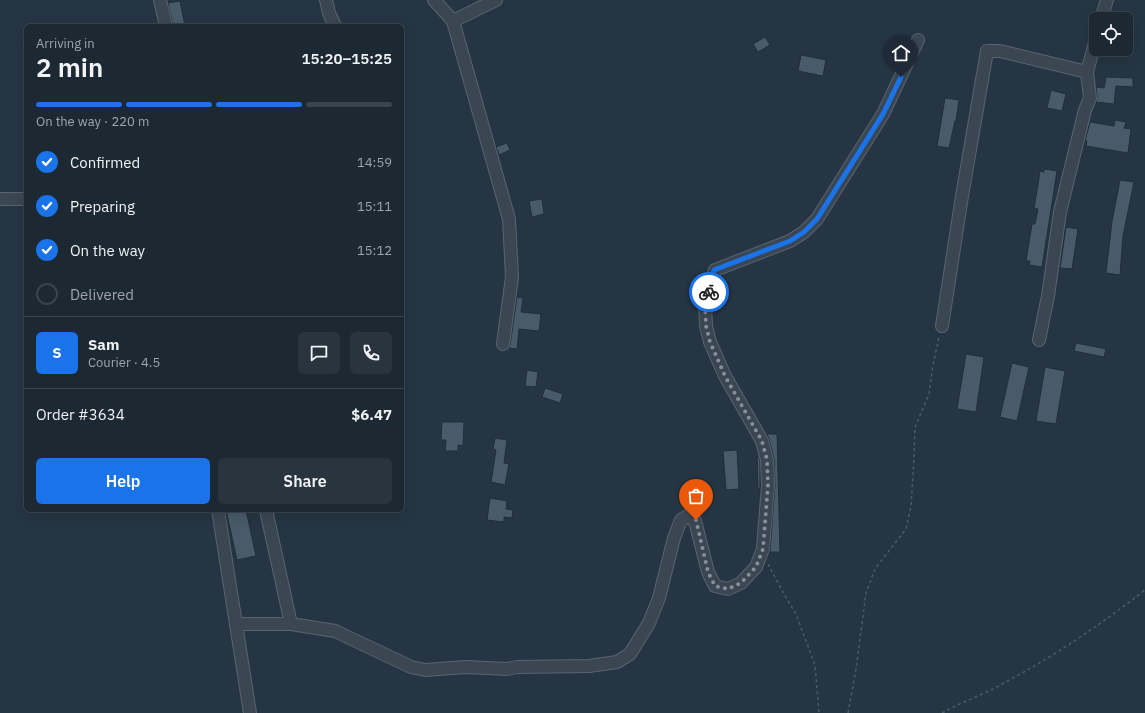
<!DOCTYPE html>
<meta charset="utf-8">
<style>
body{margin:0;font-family:"IBM Plex Sans",sans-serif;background:#29343e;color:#f1f3f6;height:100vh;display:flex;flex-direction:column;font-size:15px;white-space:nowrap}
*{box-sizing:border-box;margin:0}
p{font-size:13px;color:#a0a6ac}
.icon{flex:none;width:22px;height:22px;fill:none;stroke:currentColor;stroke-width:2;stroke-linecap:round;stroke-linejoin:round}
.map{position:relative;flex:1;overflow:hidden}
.sheet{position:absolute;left:24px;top:24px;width:380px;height:488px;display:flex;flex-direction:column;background:#1c2832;border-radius:6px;box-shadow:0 4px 16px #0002,0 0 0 1px #3a444d}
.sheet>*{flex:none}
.fabs{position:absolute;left:1089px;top:12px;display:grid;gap:8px}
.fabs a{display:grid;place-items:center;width:44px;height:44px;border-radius:6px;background:#1c2832;box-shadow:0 4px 16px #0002,0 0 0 1px #3a444d;font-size:20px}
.pin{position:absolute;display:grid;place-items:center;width:34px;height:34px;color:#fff;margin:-41px -17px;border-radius:50% 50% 50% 0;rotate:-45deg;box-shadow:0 0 4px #0007}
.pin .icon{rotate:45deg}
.courier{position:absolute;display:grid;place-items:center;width:40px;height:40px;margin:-20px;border:3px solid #1a73e8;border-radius:50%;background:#fff;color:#222;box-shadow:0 1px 5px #0007}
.summary em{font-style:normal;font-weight:600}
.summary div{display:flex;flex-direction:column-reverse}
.summary{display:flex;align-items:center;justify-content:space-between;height:68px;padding:0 12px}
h1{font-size:26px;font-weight:600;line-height:30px}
.bar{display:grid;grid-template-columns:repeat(4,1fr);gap:6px 4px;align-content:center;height:48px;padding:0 12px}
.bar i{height:5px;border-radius:3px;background:#3a444d}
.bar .current{background:#1a73e8}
.bar p{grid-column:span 4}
.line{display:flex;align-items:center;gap:10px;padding:0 12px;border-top:1px solid #3a444d}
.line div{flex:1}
.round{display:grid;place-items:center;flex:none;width:42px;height:42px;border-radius:6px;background:#29343e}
ol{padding:0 12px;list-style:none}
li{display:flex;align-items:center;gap:12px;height:44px}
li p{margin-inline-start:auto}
li .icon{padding:4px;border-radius:50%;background:#1a73e8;color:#fff;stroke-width:4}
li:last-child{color:#a0a6ac}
li i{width:22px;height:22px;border:2px solid #3a444d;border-radius:50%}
.action{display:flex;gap:8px;margin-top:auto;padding:8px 12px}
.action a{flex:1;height:46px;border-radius:6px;background:#1a73e8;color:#fff;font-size:16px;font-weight:600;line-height:46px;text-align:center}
.action a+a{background:#29343e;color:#f1f3f6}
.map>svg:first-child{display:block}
.building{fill:#495b6a;stroke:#212e3a}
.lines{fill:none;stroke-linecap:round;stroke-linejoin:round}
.minor-casing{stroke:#586570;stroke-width:14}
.path{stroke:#466060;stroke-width:1.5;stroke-dasharray:3 3;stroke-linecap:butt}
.minor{stroke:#3a4753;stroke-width:12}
.done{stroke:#84919d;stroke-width:4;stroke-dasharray:0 7.2}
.route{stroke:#1a73e8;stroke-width:5}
</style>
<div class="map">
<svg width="1145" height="713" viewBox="0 0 1145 713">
<rect width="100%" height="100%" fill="#253543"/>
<g class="building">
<path d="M180,1L185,26H173L168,3Z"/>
<path d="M765,37L770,45L758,52L753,44Z"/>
<path d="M801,55L826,60L823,76L798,71Z"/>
<path d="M1106,77L1133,78V87L1116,86L1114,104L1096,102L1097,97L1096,87L1104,88Z"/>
<path d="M1051,90L1066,94L1062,111L1047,108Z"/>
<path d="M945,98L959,100L956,121H955L949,148L937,146Z"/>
<path d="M1115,120L1126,122L1124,128L1131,129L1128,153L1086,146L1087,141H1085L1090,122L1114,126Z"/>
<path d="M507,143L510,150L499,155L496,147Z"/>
<path d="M1044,169L1057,171L1042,267L1029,265L1030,261H1026L1032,224H1035L1038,209L1034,208L1038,185L1040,171L1044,172Z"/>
<path d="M1120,180L1134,182L1123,236L1120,275L1106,273L1112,221Z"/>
<path d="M542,199L544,214L532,217L529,201Z"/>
<path d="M1066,227L1078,229L1072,269L1060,268Z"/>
<path d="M517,297L523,298L521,312L541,314L539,331L519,329L517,349L509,348L510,345Z"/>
<path d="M1076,343L1106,349L1104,357L1074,351Z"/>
<path d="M966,354L984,357L976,412L957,409Z"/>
<path d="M1012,363L1029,367L1017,421L1000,417Z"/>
<path d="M1045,367L1065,371L1056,424L1036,421Z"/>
<path d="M527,370L538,372L536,387L525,386Z"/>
<path d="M545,388L563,394L560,403L542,397Z"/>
<path d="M442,422H464L463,446L458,445V451H445L446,440H441Z"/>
<path d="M767,434H777L780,552H770L775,485L774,458L769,439Z"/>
<path d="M495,438L507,440L504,463L509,464L505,485L491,482L496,450L493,449Z"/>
<path d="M737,450L739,489L726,490L723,451Z"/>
<path d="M757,451L760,461V495V489H758Z"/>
<path d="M490,498L507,501L506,509L513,510L512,518L504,517V522L487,520Z"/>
<path d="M226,510H246L256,556L237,560Z"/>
</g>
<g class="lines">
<g class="minor-casing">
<g id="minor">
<path d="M160,0L166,26"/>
<path d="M326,0L329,13L335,26"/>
<path d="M434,0L453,21L509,219L512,277L503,344"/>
<path d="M1101,19L1107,0"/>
<path d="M453,21L496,0"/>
<path d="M0,199H26"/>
<path d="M942,326L962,196L987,51H1000L1087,72"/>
<path d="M1039,340L1048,296L1060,212L1085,110L1090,98L1087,72L1096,39"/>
<path d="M218,510L250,713"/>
<path d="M266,510L291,624"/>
<path d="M236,624H291L335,631L411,667L425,670L466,667L507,669L517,667L589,666L617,662L630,654L649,623L659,598L674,538L681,520L687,516L695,521L708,572L715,586L728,589L741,583L756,567L761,554L763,549L768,485L767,460L762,441L725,376L710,342L706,326L705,304L715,270L790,241L804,232L817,219L883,114L918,40"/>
</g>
</g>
<g class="path">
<path d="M768,564L785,596L796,614L815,665L819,713"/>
<path d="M848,713L856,669L866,593L875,569L906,529L911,506L914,458L915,427L929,394L933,365L939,337"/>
<path d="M942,713C961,702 983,695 1002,684C1053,657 1100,625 1145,590"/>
</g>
<use href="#minor" class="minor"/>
</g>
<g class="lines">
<path class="done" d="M696,520L708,572L715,586L728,589L741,583L756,567L763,549L768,485L767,460L762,441L725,376L710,342L706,326L705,304L709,292"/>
<path class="route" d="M709,292L714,270L790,241L804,232L817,219L883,114L901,77"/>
</g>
</svg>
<div class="fabs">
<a><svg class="icon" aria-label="locate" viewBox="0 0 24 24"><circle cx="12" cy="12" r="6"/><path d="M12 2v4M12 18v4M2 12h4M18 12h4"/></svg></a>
</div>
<div class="pin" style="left:696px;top:520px;background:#ea580c"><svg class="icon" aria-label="bag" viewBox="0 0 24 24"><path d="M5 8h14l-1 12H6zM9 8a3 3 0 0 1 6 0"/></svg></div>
<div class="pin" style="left:901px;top:77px;background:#1f2937"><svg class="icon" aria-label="home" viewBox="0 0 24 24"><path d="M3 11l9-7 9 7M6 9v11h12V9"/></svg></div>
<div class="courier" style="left:709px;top:292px"><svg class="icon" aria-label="bike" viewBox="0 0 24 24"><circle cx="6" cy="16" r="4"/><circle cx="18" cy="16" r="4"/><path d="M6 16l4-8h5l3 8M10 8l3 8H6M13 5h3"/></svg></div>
<section class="sheet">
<div class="summary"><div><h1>2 min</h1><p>Arriving in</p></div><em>15:20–15:25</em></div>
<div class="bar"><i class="current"></i><i class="current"></i><i class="current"></i><i></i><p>On the way · 220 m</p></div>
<ol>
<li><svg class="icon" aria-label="check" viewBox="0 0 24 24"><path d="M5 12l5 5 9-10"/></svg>Confirmed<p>14:59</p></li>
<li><svg class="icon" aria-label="check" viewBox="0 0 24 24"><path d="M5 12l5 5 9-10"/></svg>Preparing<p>15:11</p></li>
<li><svg class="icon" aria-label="check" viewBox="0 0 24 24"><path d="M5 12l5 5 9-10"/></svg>On the way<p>15:12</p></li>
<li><i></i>Delivered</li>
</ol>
<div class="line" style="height:72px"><b class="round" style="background:#1a73e8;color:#fff">S</b><div><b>Sam</b><p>Courier · 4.5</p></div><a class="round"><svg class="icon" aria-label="chat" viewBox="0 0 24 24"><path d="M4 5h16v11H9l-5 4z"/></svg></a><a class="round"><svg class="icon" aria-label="phone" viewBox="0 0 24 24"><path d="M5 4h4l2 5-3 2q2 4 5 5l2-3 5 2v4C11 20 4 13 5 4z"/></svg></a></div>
<div class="line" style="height:52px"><div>Order #3634</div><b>$6.47</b></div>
<div class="action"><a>Help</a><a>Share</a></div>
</section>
</div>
